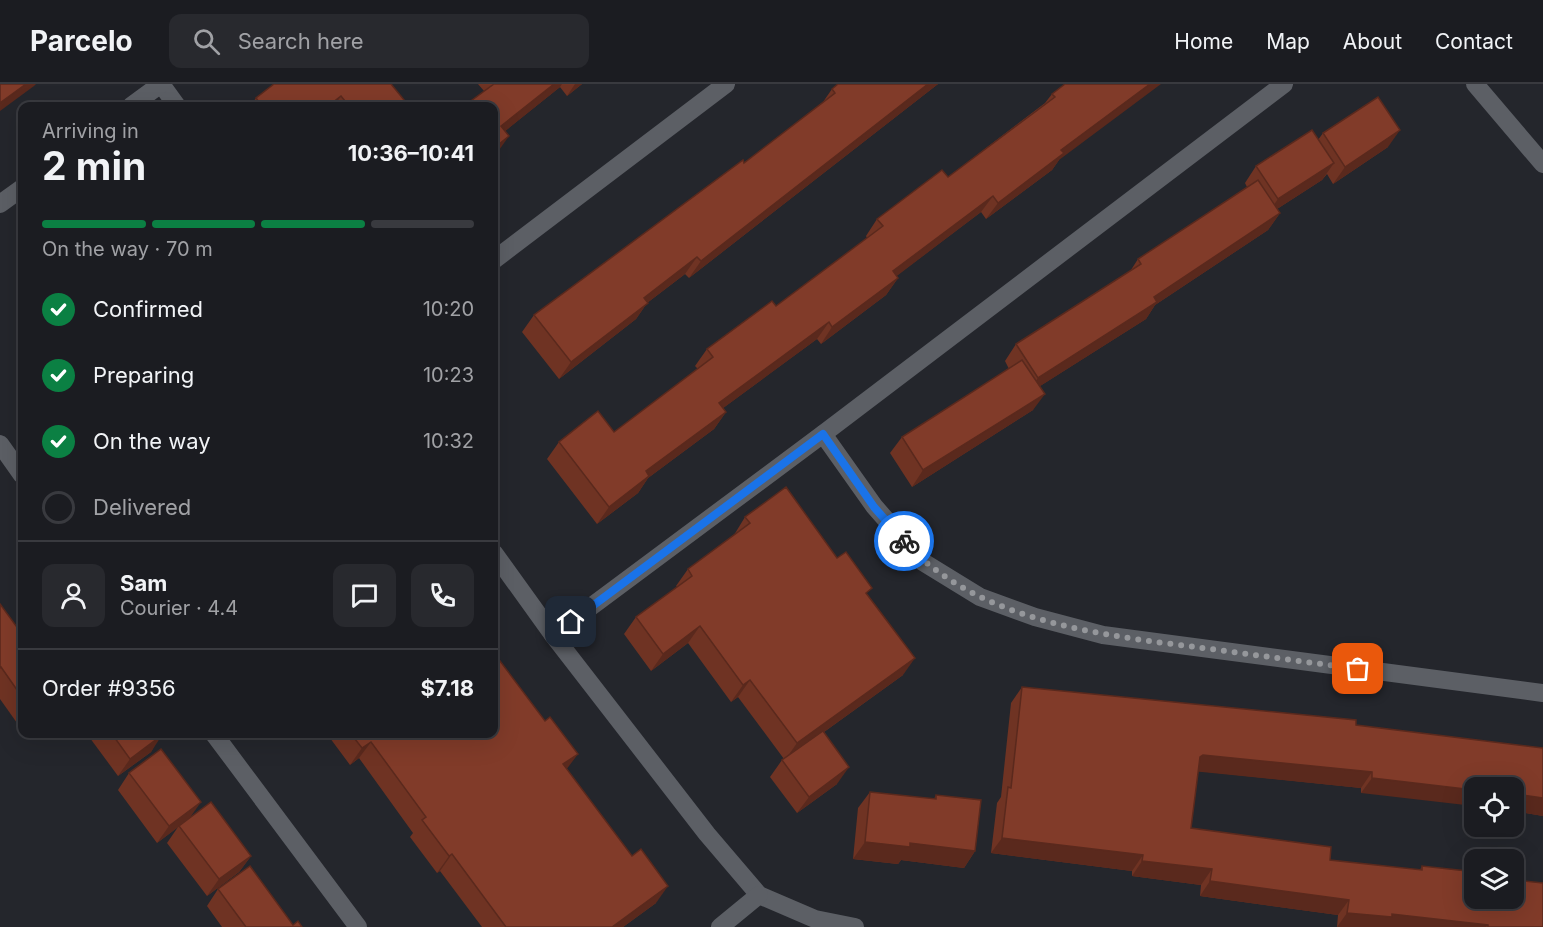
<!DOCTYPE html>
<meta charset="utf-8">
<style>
body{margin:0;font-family:Inter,sans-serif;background:#28292e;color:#f1f3f6;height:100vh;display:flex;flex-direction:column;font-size:22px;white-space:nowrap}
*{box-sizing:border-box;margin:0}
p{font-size:20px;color:#a0a1a5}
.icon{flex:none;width:33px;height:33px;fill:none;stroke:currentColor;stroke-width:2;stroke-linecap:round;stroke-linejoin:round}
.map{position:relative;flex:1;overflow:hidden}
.details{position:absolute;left:18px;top:18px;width:480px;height:636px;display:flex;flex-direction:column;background:#1b1c21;border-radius:12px;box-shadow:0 6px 24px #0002,0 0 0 2px #393a3f}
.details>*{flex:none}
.controls{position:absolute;left:1464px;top:693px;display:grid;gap:12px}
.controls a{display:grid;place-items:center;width:60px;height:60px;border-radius:12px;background:#1b1c21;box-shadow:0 6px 24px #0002,0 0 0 2px #393a3f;font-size:30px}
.pin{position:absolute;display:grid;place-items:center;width:51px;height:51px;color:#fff;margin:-26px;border-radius:12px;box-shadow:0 3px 9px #0006}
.courier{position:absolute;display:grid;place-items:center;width:60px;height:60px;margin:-30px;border:4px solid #1a73e8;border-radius:50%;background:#fff;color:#222;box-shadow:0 2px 8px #0007}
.overview em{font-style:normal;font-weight:700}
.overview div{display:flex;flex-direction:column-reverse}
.overview{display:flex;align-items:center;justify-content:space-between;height:102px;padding:0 24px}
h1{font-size:39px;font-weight:700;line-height:45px}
.bar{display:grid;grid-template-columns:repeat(4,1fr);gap:9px 6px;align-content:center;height:72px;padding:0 24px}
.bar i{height:8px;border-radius:4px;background:#393a3f}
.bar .on{background:#0b8043}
.bar p{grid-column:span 4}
.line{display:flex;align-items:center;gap:15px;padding:0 24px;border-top:2px solid #393a3f}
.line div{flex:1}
.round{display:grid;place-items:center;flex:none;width:63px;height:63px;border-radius:12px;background:#28292e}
ol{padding:0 24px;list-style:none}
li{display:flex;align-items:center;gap:18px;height:66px}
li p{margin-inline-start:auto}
li .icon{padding:6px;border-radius:50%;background:#0b8043;color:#fff;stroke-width:4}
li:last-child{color:#a0a1a5}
li i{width:33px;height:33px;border:3px solid #393a3f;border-radius:50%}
header{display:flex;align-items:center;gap:36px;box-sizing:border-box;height:84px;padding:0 30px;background:#1b1c21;border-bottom:2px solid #393a3f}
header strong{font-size:28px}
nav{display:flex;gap:33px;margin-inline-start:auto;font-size:21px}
.search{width:420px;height:54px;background:#28292e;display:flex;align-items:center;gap:15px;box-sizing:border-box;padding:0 21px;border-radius:12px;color:#a0a1a5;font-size:22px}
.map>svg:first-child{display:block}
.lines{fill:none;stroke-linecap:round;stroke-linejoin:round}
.minor{stroke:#5c5f65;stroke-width:18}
.wall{fill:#6f3323}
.shaded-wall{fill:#5a291d}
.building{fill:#813b29;stroke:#5a291d;stroke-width:1.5}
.done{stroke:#95979b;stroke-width:6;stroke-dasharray:0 10.8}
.route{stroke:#1a73e8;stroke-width:8}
</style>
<header>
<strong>Parcelo</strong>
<div class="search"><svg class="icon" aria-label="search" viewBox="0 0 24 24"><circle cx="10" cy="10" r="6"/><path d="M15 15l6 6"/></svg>Search here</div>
<nav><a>Home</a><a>Map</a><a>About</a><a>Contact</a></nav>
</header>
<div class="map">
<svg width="1543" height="843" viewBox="0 0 1543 843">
<rect width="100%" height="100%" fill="#24262c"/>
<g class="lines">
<g class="minor">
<path d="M161,0L177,22"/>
<path d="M1475,0L1543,80"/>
<path d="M131,22L161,0"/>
<path d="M0,120L22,104"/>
<path d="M494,176L726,0"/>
<path d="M823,350L874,422L923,478L980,513L1035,533L1103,551L1543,609"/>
<path d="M0,360L22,391"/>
<path d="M494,469L553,551L707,750L759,811L815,835L855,843"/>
<path d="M553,551L823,350L1284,0"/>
<path d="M214,650L358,843"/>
<path d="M720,843L759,811"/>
</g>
</g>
<g class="wall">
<path d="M274,0L409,22H250L256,14Z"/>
<path d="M478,0H582L567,12L560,3L505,47L497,69L484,7Z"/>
<path d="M838,0H938L689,194L685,190L647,219L636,235L559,295L522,248L534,231L744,79L823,18L832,5Z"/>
<path d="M1065,0L1059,76L1052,86L986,135L981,128L896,192L898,194L886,211L821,260L817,255L723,324L726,328L714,345L648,394L638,409L597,440L547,375L559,358L614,348L698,285L695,282L707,265L776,222L867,154L866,152L877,135L948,93L1045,19L1052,10Z"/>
<path d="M1323,49L1388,63L1333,100L1327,90L1322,96L1277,125L1280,129L1268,146L1155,221L1146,235L1040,302L1033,326L912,403L890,369L902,353L1009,285L1005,277L1016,260L1129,189L1138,175L1247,103L1245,99L1256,82L1318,56Z"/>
<path d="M745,433L837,474L868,511L903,591L824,648L837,700L797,729L770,693L782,676L784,675L738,613L731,618L688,559L651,587L624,550L636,533L677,503L676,502L688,485L734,451Z"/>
<path d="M0,520L22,550V646L0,615Z"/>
<path d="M1022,603L1356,641L1543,664V732L1514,727V704L1361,709V704L1198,687L1191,744L1330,776L1420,786L1422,782L1467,792L1543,843H1337L1338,831L1200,812L1201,801L1132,792V787L991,769L997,719L1001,713L1011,619Z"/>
<path d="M25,650H34L28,654Z"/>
<path d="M87,650H161L151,668L118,692Z"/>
<path d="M327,650H494L567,685L656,819L623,843H482L440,787L437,789L410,753L413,749L359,674L350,681Z"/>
<path d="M129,689L190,734L251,772L239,788L207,812L167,759L178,743L157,759L118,706Z"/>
<path d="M870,708L934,715L936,711L975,767L964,784L901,776L898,780L853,775L858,724Z"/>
<path d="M218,805L293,841L302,843H222L207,822Z"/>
</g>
<g class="shaded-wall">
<path d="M26,0H36L34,2L0,27V19Z"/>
<path d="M554,0H562L560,3L494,56L501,42Z"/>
<path d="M575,0H582L567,12Z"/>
<path d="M928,0H938L689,194L701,177Z"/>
<path d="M1150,0H1161L1059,76L1052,86L986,135L998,119L1061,66Z"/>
<path d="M341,12L334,22H328Z"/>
<path d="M1400,46L1388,63L1333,100L1345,83Z"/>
<path d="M509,52L497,69L494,72V64Z"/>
<path d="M1334,79L1322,96L1266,132L1278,115Z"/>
<path d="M993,112L981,128L881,204L893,187Z"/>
<path d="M1280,129L1268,146L1155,221L1146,235L1026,311L1038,294L1154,213Z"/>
<path d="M697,173L685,190L647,219L636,235L559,295L571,278L644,214Z"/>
<path d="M898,194L886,211L821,260L832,243Z"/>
<path d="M829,238L817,255L707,336L719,319Z"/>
<path d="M1045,310L1033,326L912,403L923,386Z"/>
<path d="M726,328L714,345L648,394L638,409L597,440L609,423L646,387Z"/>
<path d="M700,542L688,559L651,587L663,570Z"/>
<path d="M915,574L903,591L785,676L797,659Z"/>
<path d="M750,596L738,613L731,618L743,601Z"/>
<path d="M162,651L151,668L118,692L130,675Z"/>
<path d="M371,658L359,674L350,681L362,664Z"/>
<path d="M578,670L566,686L563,680Z"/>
<path d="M1203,671L1372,688L1361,704L1192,687L1200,673Z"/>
<path d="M849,683L837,700L797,729L809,713Z"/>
<path d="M1372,694L1474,706V722L1361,709Z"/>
<path d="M1514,710L1543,714V732L1514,727Z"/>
<path d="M201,718L189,735L157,759L169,742Z"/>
<path d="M1002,754L1143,771L1132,787L991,769Z"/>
<path d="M865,758L910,759L975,767L964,784L901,776L898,780L853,775Z"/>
<path d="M452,770L440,787L437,789L449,772Z"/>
<path d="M251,772L239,788L207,812L219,795Z"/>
<path d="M1142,777L1212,785L1201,801L1132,792Z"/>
<path d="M1210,797L1349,816L1338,831L1200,812Z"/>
<path d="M668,802L656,819L623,843H612Z"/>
<path d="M1347,829L1392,830L1488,841L1486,843H1337Z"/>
</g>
<g class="building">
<path d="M0,0H26L0,19Z"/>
<path d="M274,0H391L409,22H349L341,12L328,22H262L256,14Z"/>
<path d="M494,0H554L501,42L509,52L494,64V22H464Z"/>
<path d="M838,0H928L701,177L697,173L644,214L648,219L571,278L534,231L743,76L744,79L835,9L832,5Z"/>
<path d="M1065,0H1150L1061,66L1064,69L998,119L993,112L893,187L898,194L832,243L829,238L719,319L726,328L646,387L649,392L609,423L559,358L598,327L614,348L713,273L707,265L772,217L776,222L883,142L877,135L942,86L948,93L1055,13L1052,10Z"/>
<path d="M1378,13L1400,46L1345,83L1323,49Z"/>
<path d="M1312,46L1334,79L1278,115L1256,82Z"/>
<path d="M1258,96L1280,129L1154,213L1157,218L1038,294L1016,260L1141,180L1138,175Z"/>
<path d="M1022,276L1045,310L923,386L902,353Z"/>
<path d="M786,403L837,474L846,468L872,504L866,509L915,574L797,659L750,596L743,601L700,542L663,570L636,533L692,492L688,485L750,439L745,433Z"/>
<path d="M0,520L22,550V613L1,583L0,584Z"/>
<path d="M494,569L545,637L550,633L578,670L563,680L632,772L641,765L668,802L612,843H506L452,770L449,772L422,736L426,733L371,658L362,664L351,650H494Z"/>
<path d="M1022,603L1356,636V641L1543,664V714L1514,710V704H1474V706L1372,694V688L1203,671L1200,673L1191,744L1331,763L1330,776L1422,786V782L1467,787V792L1474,793V814H1514V796L1543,799V843H1488V841L1392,830V833L1347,829L1349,816L1210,797L1212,785L1142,777L1143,771L1002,754L1008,703L1011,704Z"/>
<path d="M823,647L849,683L809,713L782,676Z"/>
<path d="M112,650H161L162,651L130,675Z"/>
<path d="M161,665L201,718L169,742L129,689Z"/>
<path d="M870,708L936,715V711L981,716L975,767L910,759V763L865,758Z"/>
<path d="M211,718L251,772L219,795L179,742Z"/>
<path d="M250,782L293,841L298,837L302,843H246L218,805Z"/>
</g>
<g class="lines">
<path class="done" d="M904,457C977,538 1101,551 1203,564C1255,571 1306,578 1358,585"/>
<path class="route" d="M571,538L823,350L874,423L904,457"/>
</g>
</svg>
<div class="controls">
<a><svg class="icon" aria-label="locate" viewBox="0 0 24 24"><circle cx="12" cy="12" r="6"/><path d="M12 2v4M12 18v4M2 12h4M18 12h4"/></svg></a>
<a><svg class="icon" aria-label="layers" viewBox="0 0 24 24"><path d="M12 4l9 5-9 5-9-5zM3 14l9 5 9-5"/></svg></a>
</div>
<div class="pin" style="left:1358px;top:585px;background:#ea580c"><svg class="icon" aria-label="bag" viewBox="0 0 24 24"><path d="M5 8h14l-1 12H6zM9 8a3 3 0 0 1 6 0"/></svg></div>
<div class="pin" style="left:571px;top:538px;background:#1f2937"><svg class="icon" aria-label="home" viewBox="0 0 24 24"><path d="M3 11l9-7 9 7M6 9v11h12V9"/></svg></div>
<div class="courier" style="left:904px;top:457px"><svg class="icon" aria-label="bike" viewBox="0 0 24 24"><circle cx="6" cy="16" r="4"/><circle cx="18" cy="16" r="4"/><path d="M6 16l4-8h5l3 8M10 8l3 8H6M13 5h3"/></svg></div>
<section class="details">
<div class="overview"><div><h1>2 min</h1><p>Arriving in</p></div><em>10:36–10:41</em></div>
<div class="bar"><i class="on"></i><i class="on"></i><i class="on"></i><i></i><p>On the way · 70 m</p></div>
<ol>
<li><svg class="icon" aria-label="check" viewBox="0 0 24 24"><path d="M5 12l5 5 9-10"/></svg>Confirmed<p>10:20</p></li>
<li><svg class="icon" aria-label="check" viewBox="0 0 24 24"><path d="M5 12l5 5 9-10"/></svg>Preparing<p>10:23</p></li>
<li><svg class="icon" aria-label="check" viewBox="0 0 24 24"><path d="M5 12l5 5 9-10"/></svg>On the way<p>10:32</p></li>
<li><i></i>Delivered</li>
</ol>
<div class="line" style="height:108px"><a class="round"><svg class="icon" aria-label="person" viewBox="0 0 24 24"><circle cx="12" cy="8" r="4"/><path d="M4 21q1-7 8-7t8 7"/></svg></a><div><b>Sam</b><p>Courier · 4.4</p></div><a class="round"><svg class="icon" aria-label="chat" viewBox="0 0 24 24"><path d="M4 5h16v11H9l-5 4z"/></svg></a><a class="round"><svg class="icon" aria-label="phone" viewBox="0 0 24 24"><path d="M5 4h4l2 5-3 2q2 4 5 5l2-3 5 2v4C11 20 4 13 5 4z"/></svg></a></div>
<div class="line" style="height:78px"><div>Order #9356</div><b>$7.18</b></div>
</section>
</div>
